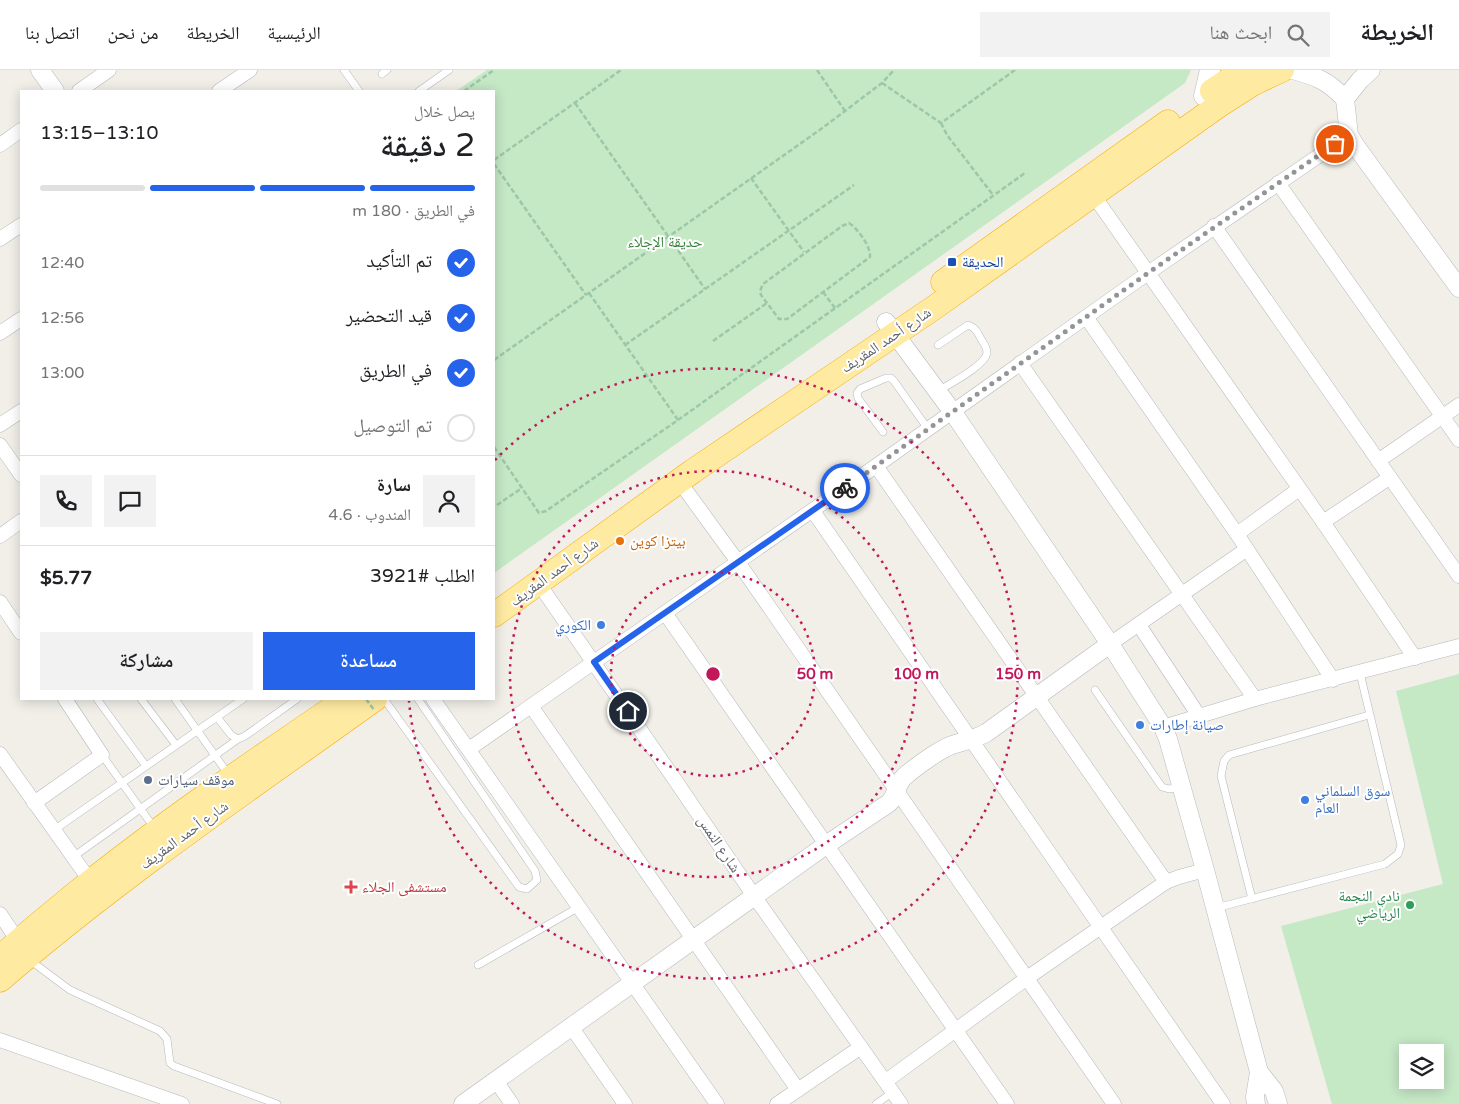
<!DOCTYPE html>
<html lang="ar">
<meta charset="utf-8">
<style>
body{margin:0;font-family:"Varela Round","Noto Naskh Arabic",sans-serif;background:#f2f2f2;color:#202124;direction:rtl;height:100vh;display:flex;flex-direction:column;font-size:19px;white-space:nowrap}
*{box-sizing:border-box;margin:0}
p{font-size:16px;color:#757577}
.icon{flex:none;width:28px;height:28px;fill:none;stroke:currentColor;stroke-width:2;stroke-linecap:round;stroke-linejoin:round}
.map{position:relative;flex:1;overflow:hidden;direction:ltr}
.sheet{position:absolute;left:20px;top:20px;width:475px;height:610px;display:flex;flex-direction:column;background:#fff;border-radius:0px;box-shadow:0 2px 12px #0003;direction:rtl}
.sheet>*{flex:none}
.buttons{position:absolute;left:1399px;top:974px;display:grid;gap:10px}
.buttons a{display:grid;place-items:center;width:45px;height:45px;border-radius:0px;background:#fff;box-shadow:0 2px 12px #0003;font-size:25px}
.pin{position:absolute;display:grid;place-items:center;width:42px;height:42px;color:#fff;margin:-21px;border:2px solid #fff;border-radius:50%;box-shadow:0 1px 5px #0007}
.courier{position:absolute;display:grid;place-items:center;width:50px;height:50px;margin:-25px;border:4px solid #2563eb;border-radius:50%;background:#fff;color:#222;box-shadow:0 1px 6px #0007}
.overview em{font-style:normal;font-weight:600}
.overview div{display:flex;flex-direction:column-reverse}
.overview{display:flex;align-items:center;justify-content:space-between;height:85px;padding:0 20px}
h1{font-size:32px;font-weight:600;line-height:38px}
.bar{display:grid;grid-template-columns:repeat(4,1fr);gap:8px 5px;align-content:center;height:60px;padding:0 20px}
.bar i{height:6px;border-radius:4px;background:#e0e0e0}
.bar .active{background:#2563eb}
.bar p{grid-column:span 4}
.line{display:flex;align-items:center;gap:12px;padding:0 20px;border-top:1px solid #e0e0e0}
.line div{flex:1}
.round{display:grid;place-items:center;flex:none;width:52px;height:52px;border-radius:0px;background:#f2f2f2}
ol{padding:0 20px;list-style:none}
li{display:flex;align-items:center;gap:15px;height:55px}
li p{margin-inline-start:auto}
li .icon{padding:5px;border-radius:50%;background:#2563eb;color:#fff;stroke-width:4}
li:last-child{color:#757577}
li i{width:28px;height:28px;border:2px solid #e0e0e0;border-radius:50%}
.cta{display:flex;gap:10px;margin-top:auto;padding:10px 20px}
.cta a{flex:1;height:58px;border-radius:0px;background:#2563eb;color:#fff;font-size:20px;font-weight:600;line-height:58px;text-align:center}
.cta a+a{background:#f2f2f2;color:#202124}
header{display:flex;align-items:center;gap:30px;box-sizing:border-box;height:70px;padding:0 25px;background:#fff;border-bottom:1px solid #e0e0e0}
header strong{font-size:24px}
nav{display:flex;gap:28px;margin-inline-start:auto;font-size:18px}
.search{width:350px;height:45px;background:#f2f2f2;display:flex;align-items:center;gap:12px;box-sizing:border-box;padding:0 18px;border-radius:0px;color:#757577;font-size:19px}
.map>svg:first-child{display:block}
.green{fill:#c5e8c5;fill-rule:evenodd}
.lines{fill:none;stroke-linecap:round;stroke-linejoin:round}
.service-casing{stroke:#b5b8bc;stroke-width:8}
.minor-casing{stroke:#b5b8bc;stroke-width:15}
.tertiary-casing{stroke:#b5b8bc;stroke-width:19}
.secondary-casing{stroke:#b6babf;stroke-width:21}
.trunk-casing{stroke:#f9ab00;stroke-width:25}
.path{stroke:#9cc7a9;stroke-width:2.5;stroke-dasharray:5 2.5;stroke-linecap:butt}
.service{stroke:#fff;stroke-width:7}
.minor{stroke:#fff;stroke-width:14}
.tertiary{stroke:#fff;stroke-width:18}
.secondary{stroke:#fff;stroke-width:20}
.trunk{stroke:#feeaa1;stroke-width:24}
.path-bridge{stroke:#9cc7a9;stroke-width:2.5;stroke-dasharray:5 2.5;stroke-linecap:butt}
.done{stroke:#929495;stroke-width:5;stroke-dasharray:0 9}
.route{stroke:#2563eb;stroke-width:6}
.ring{fill:none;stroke:#c2185b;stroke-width:2.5;stroke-dasharray:2.5 5}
.transit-dot{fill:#1a4fb4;stroke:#fff;stroke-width:2}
.food-dot{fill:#e8710a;stroke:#fff;stroke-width:2}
.shop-dot{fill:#3f7fe0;stroke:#fff;stroke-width:2}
.service-dot{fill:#5c6f8a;stroke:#fff;stroke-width:2}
.health-dot{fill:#e0444e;stroke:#fff;stroke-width:2}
.leisure-dot{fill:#2e9e5b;stroke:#fff;stroke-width:2}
.labels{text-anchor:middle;stroke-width:4;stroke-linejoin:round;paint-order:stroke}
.park-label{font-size:15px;fill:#348238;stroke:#fff}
.transit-label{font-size:15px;fill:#164399;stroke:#fff;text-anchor:start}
.street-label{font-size:15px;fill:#5f6368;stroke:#fff}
.food-label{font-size:15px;fill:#c56008;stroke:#fff;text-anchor:start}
.shop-label{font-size:15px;fill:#366cbe;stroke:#fff;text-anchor:start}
.service-label{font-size:15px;fill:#4e5e75;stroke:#fff;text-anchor:start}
.health-label{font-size:15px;fill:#be3a42;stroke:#fff;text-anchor:start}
.leisure-label{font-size:15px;fill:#27864d;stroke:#fff;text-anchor:end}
.centre{fill:#c2185b;stroke:#fff;stroke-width:2.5}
.ring-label{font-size:15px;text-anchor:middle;font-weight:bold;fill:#c2185b;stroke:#fff;stroke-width:4;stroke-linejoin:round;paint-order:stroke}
</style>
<header>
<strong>الخريطة</strong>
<div class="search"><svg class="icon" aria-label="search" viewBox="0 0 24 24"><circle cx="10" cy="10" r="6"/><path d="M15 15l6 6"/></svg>ابحث هنا</div>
<nav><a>الرئيسية</a><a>الخريطة</a><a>من نحن</a><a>اتصل بنا</a></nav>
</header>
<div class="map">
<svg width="1459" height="1034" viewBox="0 0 1459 1034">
<rect width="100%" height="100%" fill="#f1efe8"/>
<g class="green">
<path d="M487,0H1191L1185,13L494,503V21H456Z"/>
<path d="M1459,604V1034H1332L1281,856L1443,814L1396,621ZM1435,982V1010H1408V982Z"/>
</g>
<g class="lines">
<g class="service-casing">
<g id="service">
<path d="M344,0L359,21"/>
<path d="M382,4L387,0"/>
<path d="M419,21L449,0"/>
<path d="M938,275L968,255C975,257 978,263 981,269C984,274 987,277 987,283C985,296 949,314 938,321"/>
<path d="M883,362L858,328L857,323L860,319L886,308H891L894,311L928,359"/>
<path d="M1095,620L1162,717L1169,719L1181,717"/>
<path d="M97,629L146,696"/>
<path d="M141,629L176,675"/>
<path d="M175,629L228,704"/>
<path d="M384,629L519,817L527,819L537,810L535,801L418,629"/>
<path d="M217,647L231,665L238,669L245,666L297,629"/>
<path d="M102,685L155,759"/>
<path d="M54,760L243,629"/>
<path d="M73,787L238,669"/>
<path d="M1252,829L1221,706L1224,691L1229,685L1369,645"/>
<path d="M1216,838L1385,794L1398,784L1401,775L1360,603"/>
<path d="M31,891L70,920L160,961L167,969L170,993L174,996L277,1034"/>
<path d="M478,895L579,837"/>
<path d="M876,1034L893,1022"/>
</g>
</g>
<g class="minor-casing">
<g id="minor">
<path d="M79,21L109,0"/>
<path d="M219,21L250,0"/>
<path d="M0,75L21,60"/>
<path d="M1278,113L1459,370"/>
<path d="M1094,126L1323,452L1415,588"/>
<path d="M1214,156L1459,506"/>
<path d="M0,169L21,155"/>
<path d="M1086,247L1237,464L1333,610"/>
<path d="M0,263L21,249"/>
<path d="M1020,293L1255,629"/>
<path d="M0,355L21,341"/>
<path d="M0,375L21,405"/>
<path d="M1378,391L1459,335"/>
<path d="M876,396L1166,812"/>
<path d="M679,411L738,492L1114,1034"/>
<path d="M813,441L1223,1034"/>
<path d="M1323,452L1389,408"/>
<path d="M1237,464L1299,419"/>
<path d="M0,466L21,451"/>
<path d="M539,514L673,707L754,826L901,1034"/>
<path d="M0,532L21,563"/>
<path d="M665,543L1007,1034"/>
<path d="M1139,555L1199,646"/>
<path d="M1110,574L1247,479"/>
<path d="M433,629L717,1034"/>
<path d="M531,636L798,1020"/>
<path d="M1163,657L1255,629L1459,576"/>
<path d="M469,679L876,396L1148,203L1349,65"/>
<path d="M0,684L91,812"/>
<path d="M34,733L102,685L65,629"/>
<path d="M0,844L18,871"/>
<path d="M572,958L625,1034"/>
<path d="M0,970L182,1034"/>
<path d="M496,1011L512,1034"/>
<path d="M886,1011L1027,908L1166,812L1179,807L1205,800"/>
<path d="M777,1034L861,977"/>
</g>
</g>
<g class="tertiary-casing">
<g id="tertiary">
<path d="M40,0L55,21"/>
<path d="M1293,0C1317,7 1327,10 1345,29"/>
<path d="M1371,0L1360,10L1345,29L1349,65L1355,75L1459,218"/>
<path d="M886,252L952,341L1110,574L1163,657L1168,669L1205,800L1259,1002L1255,1027L1256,1034"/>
<path d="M1259,1002L1274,1021L1278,1034"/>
<path d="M463,1034L826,775L889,733C897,725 896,715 904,707C914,698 940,679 952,675C964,671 975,669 986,663L1110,574"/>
</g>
</g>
<g class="secondary-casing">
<path id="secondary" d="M1204,26L1210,0"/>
</g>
<g class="trunk-casing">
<g id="trunk">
<path d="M1212,21L1244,0"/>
<path d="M943,212L1168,52"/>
<path d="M494,545L693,401L935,237L1218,36L1254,13L1282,0"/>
<path d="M0,888C24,865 50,845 75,824C162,754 254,691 346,629"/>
<path d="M0,910C118,808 248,720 375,629"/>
</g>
</g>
<g class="path">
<path d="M817,0L845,41"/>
<path d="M882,13L941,53L1015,0"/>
<path d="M464,21L494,0"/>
<path d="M575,33L705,219"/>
<path d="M941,53L947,65L993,125"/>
<path d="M494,90L621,0"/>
<path d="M494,94L586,225"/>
<path d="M751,108L804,182"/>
<path d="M849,153C857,158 871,176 870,187L787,249H779L761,225L760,221L763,214L842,156Z"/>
<path d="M823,222L835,238"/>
<path d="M589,223L678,350"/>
<path d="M713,271L767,233"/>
<path d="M625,275L854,115"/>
<path d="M494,290L821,59L882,13L894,0"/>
<path d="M494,377L539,443L546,441L678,350L1025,103"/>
<path d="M497,435L522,418"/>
</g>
<use href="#service" class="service"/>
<use href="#minor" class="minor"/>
<use href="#tertiary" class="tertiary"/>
<use href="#secondary" class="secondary"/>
<use href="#trunk" class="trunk"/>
<path class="path-bridge" d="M366,629L374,640"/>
</g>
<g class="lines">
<path class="done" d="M845,418L1148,203L1335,74"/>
<path class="route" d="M628,641L594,592L845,418"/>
</g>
<g class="ring">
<circle cx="713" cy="604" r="102"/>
<circle cx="713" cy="604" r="203"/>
<path d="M495 390A305 305 0 1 1 409 631"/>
</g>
<rect class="transit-dot" x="947" y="187" width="10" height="10" rx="2.5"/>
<circle class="food-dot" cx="620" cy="471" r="5"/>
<g class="shop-dot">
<circle cx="601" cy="555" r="5"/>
<circle cx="1140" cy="655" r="5"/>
<circle cx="1305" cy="730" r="5"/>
</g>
<circle class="service-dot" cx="148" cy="710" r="5"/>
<path class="health-dot" d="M348.5 809.5h5v5h5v5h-5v5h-5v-5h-5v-5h5z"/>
<circle class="leisure-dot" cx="1410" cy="835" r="5"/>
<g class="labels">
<g class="park-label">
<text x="665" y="177">حديقة الإجلاء</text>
</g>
<g class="transit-label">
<text x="962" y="197">الحديقة</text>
</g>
<g class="street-label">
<text transform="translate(886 270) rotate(-34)" y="5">شارع أحمد المقريف</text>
<text transform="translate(554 502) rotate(-36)" y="5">شارع أحمد المقريف</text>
<text transform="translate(184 765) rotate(-36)" y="5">شارع أحمد المقريف</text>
<text transform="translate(719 774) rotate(56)" y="5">شارع النمس</text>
</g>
<g class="food-label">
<text x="630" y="476">بيتزا كوين</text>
</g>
<g class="shop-label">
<text x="591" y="560" text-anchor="end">الكوري</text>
<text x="1150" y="660">صيانة إطارات</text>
<text x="1315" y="726">سوق السلماني<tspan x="1315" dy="17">العام</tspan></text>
</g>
<g class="service-label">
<text x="158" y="715">موقف سيارات</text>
</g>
<g class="health-label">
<text x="362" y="822">مستشفى الجلاء</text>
</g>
<g class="leisure-label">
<text x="1400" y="831">نادي النجمة<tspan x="1400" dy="17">الرياضي</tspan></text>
</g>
</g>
<circle cx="713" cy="604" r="8" class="centre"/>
<g class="ring-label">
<text x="815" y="609">50 m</text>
<text x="916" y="609">100 m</text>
<text x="1018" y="609">150 m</text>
</g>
</svg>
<div class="buttons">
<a><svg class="icon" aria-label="layers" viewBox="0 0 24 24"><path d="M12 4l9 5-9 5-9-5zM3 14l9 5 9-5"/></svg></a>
</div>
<div class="pin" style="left:1335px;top:74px;background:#ea580c"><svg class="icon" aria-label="bag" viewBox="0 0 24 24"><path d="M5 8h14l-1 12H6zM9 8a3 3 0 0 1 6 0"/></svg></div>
<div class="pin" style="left:628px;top:641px;background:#1f2937"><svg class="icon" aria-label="home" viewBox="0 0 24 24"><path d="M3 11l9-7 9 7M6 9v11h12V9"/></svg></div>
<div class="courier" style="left:845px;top:418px"><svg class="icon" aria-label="bike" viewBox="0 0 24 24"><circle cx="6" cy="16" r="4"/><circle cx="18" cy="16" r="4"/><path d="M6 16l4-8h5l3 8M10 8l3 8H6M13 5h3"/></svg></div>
<section class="sheet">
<div class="overview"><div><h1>2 دقيقة</h1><p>يصل خلال</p></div><em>13:10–13:15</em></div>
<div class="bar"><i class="active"></i><i class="active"></i><i class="active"></i><i></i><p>في الطريق · 180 m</p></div>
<ol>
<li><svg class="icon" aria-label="check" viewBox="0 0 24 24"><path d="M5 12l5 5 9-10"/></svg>تم التأكيد<p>12:40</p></li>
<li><svg class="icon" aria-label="check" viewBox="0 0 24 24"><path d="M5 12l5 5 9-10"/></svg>قيد التحضير<p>12:56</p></li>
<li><svg class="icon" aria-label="check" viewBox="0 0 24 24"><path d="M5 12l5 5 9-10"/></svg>في الطريق<p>13:00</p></li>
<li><i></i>تم التوصيل</li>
</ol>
<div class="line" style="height:90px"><a class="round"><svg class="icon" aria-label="person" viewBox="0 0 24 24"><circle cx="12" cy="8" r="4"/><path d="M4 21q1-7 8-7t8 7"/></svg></a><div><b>سارة</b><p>المندوب · 4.6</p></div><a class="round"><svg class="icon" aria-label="chat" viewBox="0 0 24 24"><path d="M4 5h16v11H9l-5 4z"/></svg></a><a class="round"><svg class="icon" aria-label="phone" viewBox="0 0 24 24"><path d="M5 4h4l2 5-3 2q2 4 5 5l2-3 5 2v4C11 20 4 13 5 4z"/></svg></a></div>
<div class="line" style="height:65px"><div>الطلب #3921</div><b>$5.77</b></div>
<div class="cta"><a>مساعدة</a><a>مشاركة</a></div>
</section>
</div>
